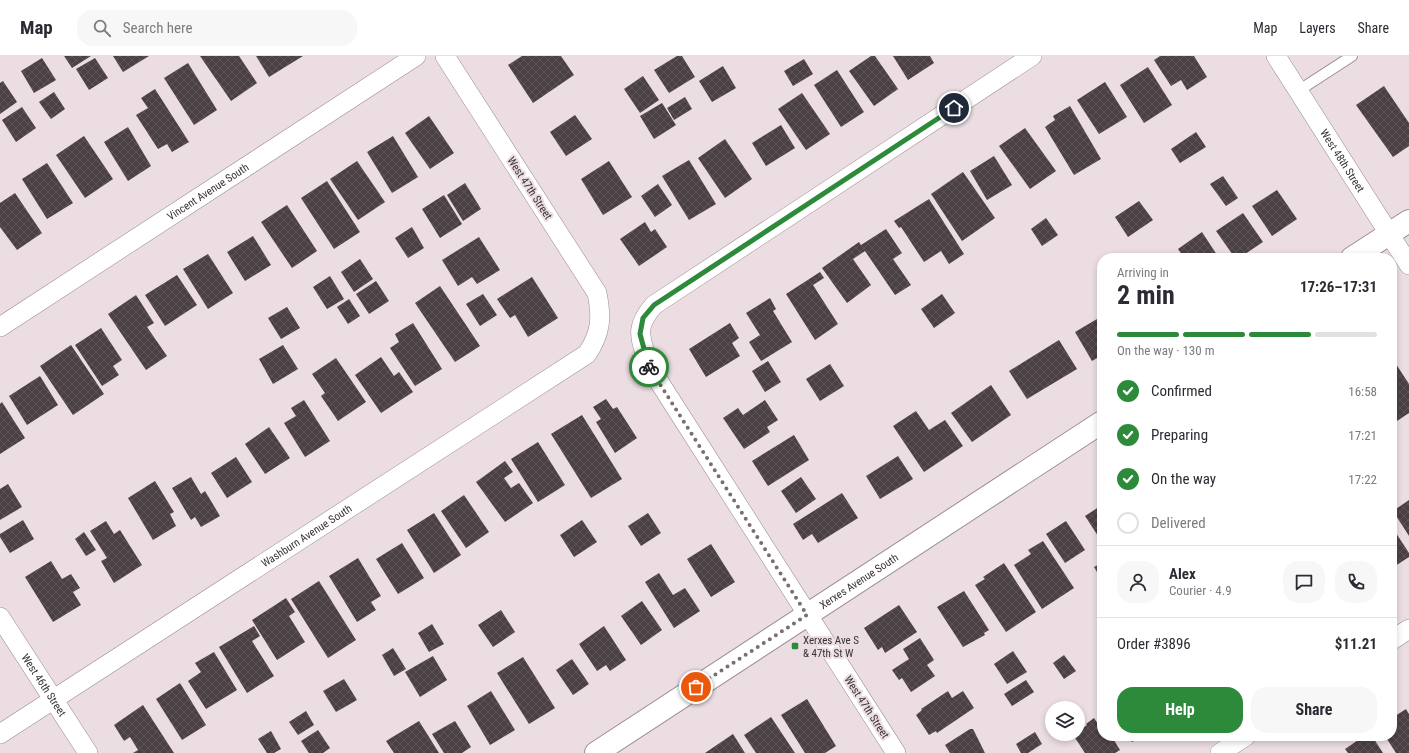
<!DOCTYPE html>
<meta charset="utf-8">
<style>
body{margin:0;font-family:"Roboto Condensed",sans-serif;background:#f7f7f7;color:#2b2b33;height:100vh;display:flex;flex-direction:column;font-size:15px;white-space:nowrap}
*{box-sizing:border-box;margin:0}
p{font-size:13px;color:#7c7c81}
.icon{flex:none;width:22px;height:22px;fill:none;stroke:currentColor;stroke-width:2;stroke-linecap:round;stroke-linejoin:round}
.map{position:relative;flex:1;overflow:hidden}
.panel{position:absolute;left:1097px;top:197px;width:300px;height:488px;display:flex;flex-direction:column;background:#fff;border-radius:16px;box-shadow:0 2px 6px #0003}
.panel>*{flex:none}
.controls{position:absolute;left:1045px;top:645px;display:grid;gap:8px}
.controls a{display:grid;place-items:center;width:40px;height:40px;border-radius:50%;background:#fff;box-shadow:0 2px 6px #0003;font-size:20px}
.pin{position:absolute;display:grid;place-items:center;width:34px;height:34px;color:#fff;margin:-17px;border:2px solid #fff;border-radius:50%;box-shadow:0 1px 4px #0007}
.courier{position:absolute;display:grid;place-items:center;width:40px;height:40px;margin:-20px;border:3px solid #2d8a3b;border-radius:50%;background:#fff;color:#222;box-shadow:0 1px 5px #0007}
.head em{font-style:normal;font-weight:700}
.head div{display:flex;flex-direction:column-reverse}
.head{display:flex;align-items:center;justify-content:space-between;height:68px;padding:0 20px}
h1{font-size:26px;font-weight:700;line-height:30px}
.bar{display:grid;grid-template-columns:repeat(4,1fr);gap:6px 4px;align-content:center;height:48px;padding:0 20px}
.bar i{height:5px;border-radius:3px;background:#e1e1e2}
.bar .current{background:#2d8a3b}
.bar p{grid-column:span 4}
.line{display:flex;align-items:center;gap:10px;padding:0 20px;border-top:1px solid #e1e1e2}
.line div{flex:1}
.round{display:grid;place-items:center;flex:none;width:42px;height:42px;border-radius:16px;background:#f7f7f7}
ol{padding:0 20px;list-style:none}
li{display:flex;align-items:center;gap:12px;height:44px}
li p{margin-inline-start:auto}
li .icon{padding:4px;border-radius:50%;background:#2d8a3b;color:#fff;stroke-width:4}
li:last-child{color:#7c7c81}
li i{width:22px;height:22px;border:2px solid #e1e1e2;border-radius:50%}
.cta{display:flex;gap:8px;margin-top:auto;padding:8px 20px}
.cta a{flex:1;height:46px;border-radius:16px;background:#2d8a3b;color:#fff;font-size:16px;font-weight:700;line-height:46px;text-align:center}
.cta a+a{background:#f7f7f7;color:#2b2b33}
header{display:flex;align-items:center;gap:24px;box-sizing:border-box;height:56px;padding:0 20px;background:#fff;border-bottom:1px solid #e1e1e2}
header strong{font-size:19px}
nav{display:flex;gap:22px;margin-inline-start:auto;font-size:14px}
.search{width:280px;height:36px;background:#f7f7f7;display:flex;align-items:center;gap:10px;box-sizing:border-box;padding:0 14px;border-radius:16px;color:#7c7c81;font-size:15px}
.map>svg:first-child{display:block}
.building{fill:url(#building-cross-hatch)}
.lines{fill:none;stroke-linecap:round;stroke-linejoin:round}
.service-casing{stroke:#9b8e92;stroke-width:12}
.minor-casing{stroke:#9b8e92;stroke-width:20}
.tertiary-casing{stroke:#9b8e92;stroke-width:24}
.service{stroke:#fff;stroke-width:10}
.minor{stroke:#fff;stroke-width:19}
.tertiary{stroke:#fff;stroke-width:22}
.done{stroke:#776f71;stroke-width:4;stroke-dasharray:0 7.2}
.route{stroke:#2d8a3b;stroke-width:5}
.poi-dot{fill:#2d8a3b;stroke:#ebdde1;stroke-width:1.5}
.labels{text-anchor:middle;stroke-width:4;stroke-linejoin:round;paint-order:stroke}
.street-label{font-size:11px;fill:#393435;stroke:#ebdde1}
.poi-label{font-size:11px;fill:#393435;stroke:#ebdde1;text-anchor:start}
</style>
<header>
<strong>Map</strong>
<div class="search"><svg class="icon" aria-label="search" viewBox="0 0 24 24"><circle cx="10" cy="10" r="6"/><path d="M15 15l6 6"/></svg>Search here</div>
<nav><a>Map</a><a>Layers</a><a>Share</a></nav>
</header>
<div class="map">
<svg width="1409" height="697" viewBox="0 0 1409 697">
<defs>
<pattern id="building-cross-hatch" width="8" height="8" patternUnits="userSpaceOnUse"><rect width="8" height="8" fill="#4b4044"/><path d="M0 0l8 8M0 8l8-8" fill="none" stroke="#5d5457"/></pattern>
</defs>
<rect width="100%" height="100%" fill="#ebdde1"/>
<g class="building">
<path d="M64,0H91L72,12Z"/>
<path d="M113,0H149L123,16Z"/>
<path d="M200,0H239L257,27L231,45Z"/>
<path d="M256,0H303L269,21Z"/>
<path d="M522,0H561L574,19L533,47L508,9Z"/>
<path d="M677,0H682L695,21L669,37L654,14Z"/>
<path d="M871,0H875L898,33L874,50L849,15Z"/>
<path d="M893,0H930L934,7L908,24Z"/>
<path d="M1160,0H1194L1207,21L1187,34L1181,24L1171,30L1154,4Z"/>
<path d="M42,2L56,24L34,37L21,15Z"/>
<path d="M95,2L108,22L89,34L76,13Z"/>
<path d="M804,3L813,18L793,30L784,15Z"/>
<path d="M188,7L217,54L194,69L164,22Z"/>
<path d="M723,10L736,32L712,46L699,25Z"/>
<path d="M1148,11L1172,49L1144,67L1120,29Z"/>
<path d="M837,14L864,56L841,71L814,29Z"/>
<path d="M643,20L659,44L640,57L624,33Z"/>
<path d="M3,25L17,46L0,58V27Z"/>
<path d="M1105,26L1127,61L1099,78L1077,44Z"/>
<path d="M1384,30L1409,67V90L1393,101L1356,49Z"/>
<path d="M155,33L189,86L172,96L167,88L158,93L136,59L148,52L141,42Z"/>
<path d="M54,36L65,53L51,63L39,46Z"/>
<path d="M802,37L830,78L806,94L778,53Z"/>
<path d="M685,41L692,53L674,64L667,52Z"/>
<path d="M662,47L676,69L654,83L640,60Z"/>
<path d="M1070,50L1101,103L1074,119L1045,71L1055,64L1053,60Z"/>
<path d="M22,51L36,72L16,86L2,64Z"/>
<path d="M575,59L592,83L566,100L550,76Z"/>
<path d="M429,60L454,97L430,113L405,77Z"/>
<path d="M781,69L795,92L766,110L752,87Z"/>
<path d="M128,71L151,110L128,125L104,86Z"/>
<path d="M1025,72L1056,115L1030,133L999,90Z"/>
<path d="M1196,76L1206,91L1180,107L1171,93Z"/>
<path d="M84,80L113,123L85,142L56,99Z"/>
<path d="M393,80L418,121L392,137L367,96Z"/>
<path d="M725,83L752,123L725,142L698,102Z"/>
<path d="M994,100L1012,129L987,144L970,115Z"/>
<path d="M689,104L716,148L689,164L662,120Z"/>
<path d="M357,105L385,146L358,164L330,123Z"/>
<path d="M609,105L632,141L603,159L581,123Z"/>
<path d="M47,107L73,147L47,163L22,123Z"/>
<path d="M963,116L995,162L962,185L931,138Z"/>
<path d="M1223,120L1238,142L1226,150L1210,128Z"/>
<path d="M327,125L360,176L334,193L301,142Z"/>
<path d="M465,127L481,153L463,165L447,139Z"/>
<path d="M658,128L672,149L655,161L641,140Z"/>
<path d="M1277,134L1297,163L1272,180L1252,150Z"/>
<path d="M15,137L42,177L17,194L0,171V147Z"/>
<path d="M444,139L462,168L440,182L422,153Z"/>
<path d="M929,143L964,198L949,208L941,195L924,206L901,171L899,172L894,165Z"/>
<path d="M1139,145L1153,164L1128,181L1115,161Z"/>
<path d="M287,149L317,195L292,212L261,166Z"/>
<path d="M1243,157L1263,186L1239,202H1235L1216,175Z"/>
<path d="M1046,162L1058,179L1042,190L1031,173Z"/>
<path d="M645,166L651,176L655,173L667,191L639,210L620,183Z"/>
<path d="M412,171L424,192L408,202L395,182Z"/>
<path d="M886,173L902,197L893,203L911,229L895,239L865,195L853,203L871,229L847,247L822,212L859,186L861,189Z"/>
<path d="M1202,176L1219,202H1184L1178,193Z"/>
<path d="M253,180L271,209L245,225L227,196Z"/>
<path d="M479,181L500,214L477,228L472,221L458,230L442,204Z"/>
<path d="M208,198L233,237L208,253L183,213Z"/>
<path d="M360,203L373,223L354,236L341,216Z"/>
<path d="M820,216L824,222L813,229L838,268L815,284L786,238Z"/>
<path d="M177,219L197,249L165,270L145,239Z"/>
<path d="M330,220L344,243L327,253L313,231Z"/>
<path d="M532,221L558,262L528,281L515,259L510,262L497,243Z"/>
<path d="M376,225L389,245L369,258L356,238Z"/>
<path d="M440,230L480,290L455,306L415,247Z"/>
<path d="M483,238L497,259L480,270L466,248Z"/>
<path d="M942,238L955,257L934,272L921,253Z"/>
<path d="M136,239L154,267L147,271L167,300L146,314L108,258Z"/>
<path d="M770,242L776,253L773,255L792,286L761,305L749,286L760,279L746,257Z"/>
<path d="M349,243L360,260L348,268L337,251Z"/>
<path d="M287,251L300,272L281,283L268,262Z"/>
<path d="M1102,260V299L1092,305L1075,276Z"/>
<path d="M413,267L442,313L415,330L390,292L399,286L395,278Z"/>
<path d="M730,267L739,282L732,287L740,300L706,321L689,293Z"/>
<path d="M101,272L122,304L113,310L119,319L102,330L75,289Z"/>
<path d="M1059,284L1077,313L1027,343L1009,315Z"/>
<path d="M71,289L104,338L73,359L40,310Z"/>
<path d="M283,289L298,313L273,328L259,303Z"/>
<path d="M381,301L394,320L399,316L413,336L381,357L355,319Z"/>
<path d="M336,302L366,346L338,365L321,340L325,337L312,318Z"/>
<path d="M1392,302L1409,328V357L1394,367L1392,364Z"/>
<path d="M768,305L781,326L765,336L752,315Z"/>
<path d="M830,308L844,330L820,345L806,323Z"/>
<path d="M40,320L58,349L27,369L9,340Z"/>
<path d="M991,329L1011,359L972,386L951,357Z"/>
<path d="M606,343L613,353L617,351L637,382L615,397L596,366L601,363L593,351Z"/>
<path d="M304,344L330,385L305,401L284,367L296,360L291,352Z"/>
<path d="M765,344L778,364L767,371L770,376L744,393L723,362L738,352L743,359Z"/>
<path d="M2,346L25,382L0,398V348Z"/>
<path d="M916,355L929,374L945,364L963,390L924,416L893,370Z"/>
<path d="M582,359L622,423L591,442L551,378Z"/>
<path d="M269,371L290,402L265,418L245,388Z"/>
<path d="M794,379L809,404L768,430L752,405Z"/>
<path d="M538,386L565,429L538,446L511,403Z"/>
<path d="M898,400L913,423L880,443L866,420Z"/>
<path d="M236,401L252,426L227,442L211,417Z"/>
<path d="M505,405L513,416L504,422L511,432L519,427L533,447L505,466L476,426Z"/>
<path d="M191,421L201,438L205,435L220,460L201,471L195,461L191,464L172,432Z"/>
<path d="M801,421L816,443L796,457L781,435Z"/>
<path d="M155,425L174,456L170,458L176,470L153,484L128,442Z"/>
<path d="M8,428L22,451L0,464V433Z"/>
<path d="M842,437L858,462L818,487L812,478L803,484L793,468Z"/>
<path d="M464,439L489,476L466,492L441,455Z"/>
<path d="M1409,444V480L1393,455Z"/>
<path d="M1102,449V486L1085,460Z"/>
<path d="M434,457L461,499L434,517L407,474Z"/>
<path d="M648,457L661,477L641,490L628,470Z"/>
<path d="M23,464L34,483L10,497L0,481V478Z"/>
<path d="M582,464L597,486L574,501L560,479Z"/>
<path d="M106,465L114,478L120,474L142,509L114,527L101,505L107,502L90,475Z"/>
<path d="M1066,465L1085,494L1065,507L1046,478Z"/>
<path d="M1392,471L1409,497V501L1392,512Z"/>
<path d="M84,476L96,494L86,500L75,483Z"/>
<path d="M1043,485L1074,532L1042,553L1014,509L1031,498L1028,494Z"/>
<path d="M402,487L424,522L398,538L376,503Z"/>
<path d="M711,488L735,526L711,541L687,503Z"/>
<path d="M358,502L381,540L371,546L376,554L357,566L329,520Z"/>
<path d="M51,505L62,523L71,518L80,532L73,536L81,549L53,566L25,521Z"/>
<path d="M1004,507L1036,556L1006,576L975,529L985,523L983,521Z"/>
<path d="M1102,507V524L1094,511Z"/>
<path d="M659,517L673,539L685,532L700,555L674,572L645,526Z"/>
<path d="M319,525L356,584L328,602L291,543Z"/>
<path d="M964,535L989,574L984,577L985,579L963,591L937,551Z"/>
<path d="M286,542L295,556L289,560L305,586L277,604L252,564Z"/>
<path d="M642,545L662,574L641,589L621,560Z"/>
<path d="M899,549L917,576L885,597L882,591L878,594L864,572Z"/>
<path d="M501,554L515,576L493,591L478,569Z"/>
<path d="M432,568L444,588L429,596L418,577Z"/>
<path d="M254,570L260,580L252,585L274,620L247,637L219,591Z"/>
<path d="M604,570L626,604L610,615L606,609L597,615L579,588Z"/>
<path d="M920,582L934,604L927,609L935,620L911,636L902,622L899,624L892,614L909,603L903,593Z"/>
<path d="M393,592L406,613L394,620L382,599Z"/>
<path d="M1013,595L1027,616L1007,628L994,608Z"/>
<path d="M214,596L237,634L206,653L188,625L201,616L195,607Z"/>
<path d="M1064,599L1076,615L1064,623L1053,607Z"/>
<path d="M433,600L447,624L420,641L405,616Z"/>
<path d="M523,601L555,652L529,668L497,617Z"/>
<path d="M572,603L589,628L573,639L556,614Z"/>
<path d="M344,623L357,644L336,656L323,635Z"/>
<path d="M1026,624L1034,636L1012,650L1004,638Z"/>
<path d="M180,627L206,669L182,684L156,643Z"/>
<path d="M491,635L515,674L490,689L467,650Z"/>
<path d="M948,635L952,642L963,635L974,652L937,677L936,675L929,679L916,659L922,654L921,653Z"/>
<path d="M807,643L836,690L825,697H805L781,659Z"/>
<path d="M143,649L174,697H133L138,694L130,681L124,685L114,669Z"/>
<path d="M1406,653L1409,658V697H1396L1385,680H1392V662Z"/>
<path d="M306,655L314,669L298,679L289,666Z"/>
<path d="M771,661L795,697H756L744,679Z"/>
<path d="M1094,662L1102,674V680H1106L1108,683L1112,681L1120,694L1115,697H1085L1073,679L1078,678V676L1087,669L1086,668Z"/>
<path d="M419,665L439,697H394L386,685Z"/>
<path d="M455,665L471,691L462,697H444L432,678Z"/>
<path d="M970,673H973L985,697H950L945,689Z"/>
<path d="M318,674L330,692L323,697H309L301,685Z"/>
<path d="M271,675L281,693L274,697H267L258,683Z"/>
<path d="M1035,676L1042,688L1028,697H1021L1016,688Z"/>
<path d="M733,678L745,697H705Z"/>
<path d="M1128,680H1142L1132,686Z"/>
<path d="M1364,680H1372L1383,697H1348L1345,693Z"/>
</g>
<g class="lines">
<g class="service-casing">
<path id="service" d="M1298,35L1352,0"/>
</g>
<g class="minor-casing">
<g id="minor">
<path id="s1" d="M1276,0L1409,209"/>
<path id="s2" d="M0,271L416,0"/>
<path id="s3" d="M0,561L88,697"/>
<path d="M1392,584L1409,573"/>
<path id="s4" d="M0,678L587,298C601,277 602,262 597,237L445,0"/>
<path d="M896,697L649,310C641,282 633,273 654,249L1032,0"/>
<path d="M1220,697L1246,680"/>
</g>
</g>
<g class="tertiary-casing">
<g id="tertiary">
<path d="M1352,202L1409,165"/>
<path id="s5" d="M596,697L1102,366"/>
</g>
</g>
<use href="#service" class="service"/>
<use href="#minor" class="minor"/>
<use href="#tertiary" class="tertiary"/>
</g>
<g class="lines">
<path class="done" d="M649,311L807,559L696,631"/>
<path class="route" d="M649,311L640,278L643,262L654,249L954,52"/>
</g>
<rect class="poi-dot" x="791" y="586" width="8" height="8" rx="2"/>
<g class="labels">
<g class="street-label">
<text dy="4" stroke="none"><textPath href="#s1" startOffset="124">West 48th Street</textPath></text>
<text transform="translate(530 132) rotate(57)" y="4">West 47th Street</text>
<text dy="4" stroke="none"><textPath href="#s2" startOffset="248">Vincent Avenue South</textPath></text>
<text dy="4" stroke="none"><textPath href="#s4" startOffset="365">Washburn Avenue South</textPath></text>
<text dy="4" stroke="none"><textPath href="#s5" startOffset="314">Xerxes Avenue South</textPath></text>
<text dy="4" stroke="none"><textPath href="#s3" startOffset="81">West 46th Street</textPath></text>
<text transform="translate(867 651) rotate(57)" y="4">West 47th Street</text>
</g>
<g class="poi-label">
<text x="803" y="588">Xerxes Ave S<tspan x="803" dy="13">&amp; 47th St W</tspan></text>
</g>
</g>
</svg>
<div class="controls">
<a><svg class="icon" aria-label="layers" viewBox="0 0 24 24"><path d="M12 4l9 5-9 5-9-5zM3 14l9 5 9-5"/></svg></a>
</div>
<div class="pin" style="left:696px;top:631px;background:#ea580c"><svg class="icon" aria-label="bag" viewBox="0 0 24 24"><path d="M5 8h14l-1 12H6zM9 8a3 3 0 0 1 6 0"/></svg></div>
<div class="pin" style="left:954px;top:52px;background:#1f2937"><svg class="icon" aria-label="home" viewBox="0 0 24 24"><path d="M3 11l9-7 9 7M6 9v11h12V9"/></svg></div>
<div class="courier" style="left:649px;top:311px"><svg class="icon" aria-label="bike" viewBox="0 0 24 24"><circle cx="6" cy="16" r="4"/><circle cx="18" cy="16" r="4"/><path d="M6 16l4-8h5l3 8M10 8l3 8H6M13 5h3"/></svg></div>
<section class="panel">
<div class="head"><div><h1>2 min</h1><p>Arriving in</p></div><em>17:26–17:31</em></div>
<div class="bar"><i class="current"></i><i class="current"></i><i class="current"></i><i></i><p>On the way · 130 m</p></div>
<ol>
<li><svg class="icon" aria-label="check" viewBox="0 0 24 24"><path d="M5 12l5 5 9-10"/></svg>Confirmed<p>16:58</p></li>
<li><svg class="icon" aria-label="check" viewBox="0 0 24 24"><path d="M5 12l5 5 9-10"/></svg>Preparing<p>17:21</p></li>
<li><svg class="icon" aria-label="check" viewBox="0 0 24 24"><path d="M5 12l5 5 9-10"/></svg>On the way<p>17:22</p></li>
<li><i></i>Delivered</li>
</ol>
<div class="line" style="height:72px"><a class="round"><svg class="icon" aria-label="person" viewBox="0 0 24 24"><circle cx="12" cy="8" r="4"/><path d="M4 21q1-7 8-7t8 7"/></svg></a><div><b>Alex</b><p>Courier · 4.9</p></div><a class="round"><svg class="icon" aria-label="chat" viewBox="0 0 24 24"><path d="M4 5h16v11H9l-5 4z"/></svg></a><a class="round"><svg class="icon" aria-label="phone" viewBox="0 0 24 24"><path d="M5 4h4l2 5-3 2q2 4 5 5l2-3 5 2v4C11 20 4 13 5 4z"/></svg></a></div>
<div class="line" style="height:52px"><div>Order #3896</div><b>$11.21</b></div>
<div class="cta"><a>Help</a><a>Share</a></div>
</section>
</div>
